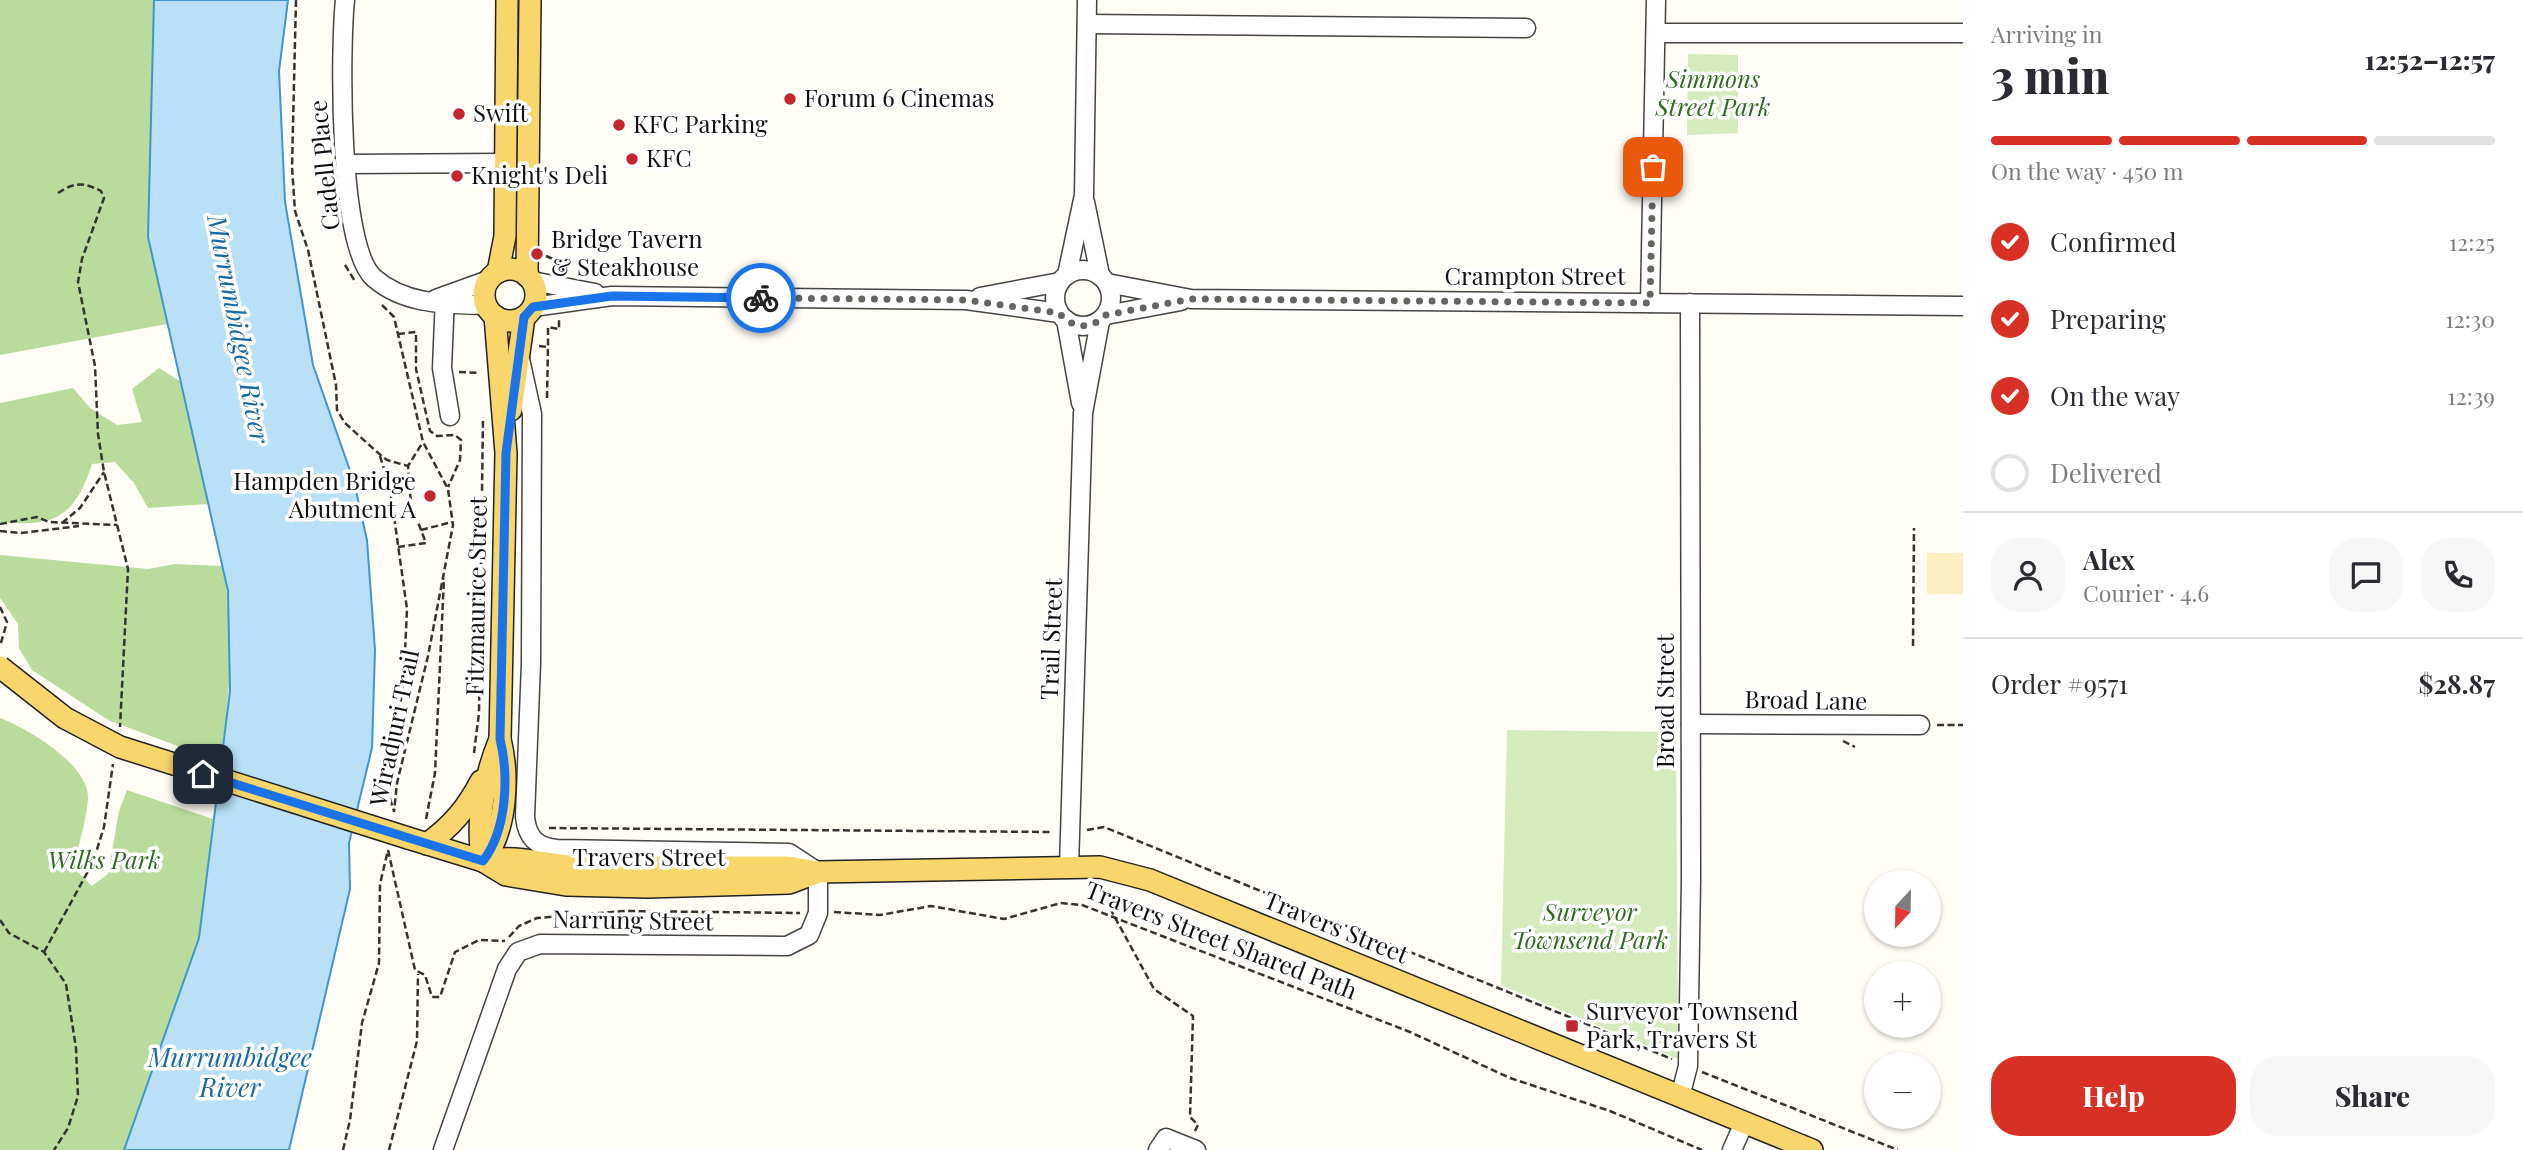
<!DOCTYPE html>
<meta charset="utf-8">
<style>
body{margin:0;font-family:"Playfair Display",serif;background:#f7f7f7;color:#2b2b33;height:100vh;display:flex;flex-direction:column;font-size:26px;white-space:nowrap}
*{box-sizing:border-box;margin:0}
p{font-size:23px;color:#7c7c81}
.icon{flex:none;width:38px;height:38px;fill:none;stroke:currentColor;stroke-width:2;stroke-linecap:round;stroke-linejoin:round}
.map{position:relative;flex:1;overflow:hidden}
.panel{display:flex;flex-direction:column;background:#fff;width:560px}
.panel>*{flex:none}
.needle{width:46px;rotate:202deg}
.tools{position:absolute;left:1864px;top:870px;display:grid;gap:14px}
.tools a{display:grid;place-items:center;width:77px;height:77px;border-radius:50%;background:#fff;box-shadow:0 2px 5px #0004;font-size:35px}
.pin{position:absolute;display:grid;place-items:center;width:60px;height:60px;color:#fff;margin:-30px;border-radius:14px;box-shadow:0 4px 10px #0006}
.courier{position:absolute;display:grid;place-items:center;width:70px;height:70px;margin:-35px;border:5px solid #1a73e8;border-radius:50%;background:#fff;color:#222;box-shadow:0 2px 9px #0007}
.overview em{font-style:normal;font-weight:800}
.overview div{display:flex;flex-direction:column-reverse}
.overview{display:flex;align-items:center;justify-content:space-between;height:119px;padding:0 28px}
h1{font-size:46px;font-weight:800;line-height:52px}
.bar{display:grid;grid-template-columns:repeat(4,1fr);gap:10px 7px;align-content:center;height:84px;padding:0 28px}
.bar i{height:9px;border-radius:5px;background:#e1e1e2}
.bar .on{background:#d93025}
.bar p{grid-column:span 4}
.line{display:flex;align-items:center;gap:18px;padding:0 28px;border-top:2px solid #e1e1e2}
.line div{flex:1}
.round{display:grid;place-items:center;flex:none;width:74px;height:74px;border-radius:28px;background:#f7f7f7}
ol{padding:0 28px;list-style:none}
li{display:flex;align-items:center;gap:21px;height:77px}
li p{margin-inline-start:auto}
li .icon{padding:7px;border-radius:50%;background:#d93025;color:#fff;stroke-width:4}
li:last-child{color:#7c7c81}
li i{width:38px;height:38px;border:4px solid #e1e1e2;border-radius:50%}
.cta{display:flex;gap:14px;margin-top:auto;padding:14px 28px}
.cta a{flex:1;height:80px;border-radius:28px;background:#d93025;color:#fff;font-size:28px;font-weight:800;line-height:80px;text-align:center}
.cta a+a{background:#f7f7f7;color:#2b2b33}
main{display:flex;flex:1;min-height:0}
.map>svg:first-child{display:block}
.green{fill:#d5ebbd}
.forest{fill:#b9dc9c}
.sand{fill:#fbeec1}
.water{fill:#b9e0f7;stroke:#3f96cf;stroke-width:2}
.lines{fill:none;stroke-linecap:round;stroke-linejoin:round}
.minor-casing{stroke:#444;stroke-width:21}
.major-casing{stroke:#222;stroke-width:24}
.path{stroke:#333;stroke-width:2.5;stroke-dasharray:7 3.5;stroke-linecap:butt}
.minor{stroke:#fff;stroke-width:18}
.major{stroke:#f9d66b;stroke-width:21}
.major-bridge-casing{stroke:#222;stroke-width:24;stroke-linecap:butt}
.major-bridge{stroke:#f9d66b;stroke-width:21}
.done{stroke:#646461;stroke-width:7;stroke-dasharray:0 12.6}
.route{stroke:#1a73e8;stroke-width:9}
.poi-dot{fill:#c4262e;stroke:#fff;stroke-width:2.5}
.labels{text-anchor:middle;stroke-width:7;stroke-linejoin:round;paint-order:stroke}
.park-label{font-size:24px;font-style:italic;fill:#2f6b1f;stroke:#fff}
.poi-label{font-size:24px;fill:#111;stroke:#fff;text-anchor:start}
.street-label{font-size:24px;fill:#111;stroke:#fff}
.water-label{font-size:26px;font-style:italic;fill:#1768a6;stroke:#fff}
</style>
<main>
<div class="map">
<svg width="1963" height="1150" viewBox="0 0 1963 1150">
<rect width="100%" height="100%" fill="#fffdf5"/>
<g class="green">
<path d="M1688,54L1738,55V133L1687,135Z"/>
<path d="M1507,730L1676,732L1678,1059L1501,985Z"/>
</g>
<g class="forest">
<path d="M0,0H154L148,237L167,324L0,355Z"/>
<path d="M159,368L181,382L208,504L148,508L134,483L115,462L92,464C74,518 55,527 0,522V403L73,388L90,408L117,425L142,422L132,389Z"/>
<path d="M0,555L148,569L175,564L222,566C236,628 230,694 221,756L191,751L108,720L32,670L19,648L18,624L0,598Z"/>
<path d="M0,718C27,728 90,765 88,799C86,822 78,846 74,868L92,886L108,874L119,811L127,790L213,819L199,938L124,1150H0Z"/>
</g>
<path class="sand" d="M1963,553V594H1927V553Z"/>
<path class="water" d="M154,0H288L279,71L285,202L313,365L354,482L367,540L375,650L372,748L349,843L350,889L289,1150H124L199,938L230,691L228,591L148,237Z"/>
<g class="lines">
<g class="minor-casing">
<g id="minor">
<path d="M345,0C340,50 338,247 374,278C405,305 446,304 486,305"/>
<path d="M1087,24L1526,28"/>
<path d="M1656,33H1963"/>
<path d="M346,164L506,163"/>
<path d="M1085,202L1100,275"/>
<circle cx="1083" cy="298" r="28"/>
<path d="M1067,275L1084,195L1087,0"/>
<path d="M532,281L595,293"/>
<path d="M1107,283L1191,299L1963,306"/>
<path d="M445,296L442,368L450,416"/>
<path d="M980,297L1060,282"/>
<path d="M436,299L486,281"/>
<path d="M1650,303L1656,0"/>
<path d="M533,307L612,296L966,300L1059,313"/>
<path d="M1106,315L1181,301"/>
<path d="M1066,320L1081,403"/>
<path d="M1691,724L1920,725"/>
<path d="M1069,867L1083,413L1100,321"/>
<path d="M1680,1097L1688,1066L1691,879L1690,303"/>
<path d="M443,1150L507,969L518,952L540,944L787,946L809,935L818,913V872L789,853L557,849C536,847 527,837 525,817L531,663L532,414L520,359"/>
<path d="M1158,1150L1166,1138L1196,1150"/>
<path d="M1732,1150L1744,1123"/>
</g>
</g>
<g class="major-casing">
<g id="major">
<circle cx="510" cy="295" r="26"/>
<path d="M498,272L505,236L507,0"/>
<path d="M527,276L530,0"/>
<path d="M511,410L524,317"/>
<path d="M408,838L483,861L506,875L566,885L647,887L789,883L816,873"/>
<path d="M427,844C452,826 467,808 481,781"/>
<path d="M483,861C518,854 543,865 578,867H788L818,872L1100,867L1150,880L1812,1150"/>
<path d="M483,861C507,830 509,776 500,739L506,453L495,316"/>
<path d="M483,861C475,823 485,775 500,739"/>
</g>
</g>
<g class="path">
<path d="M296,0L292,167L295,211L308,250L336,385L337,410L345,423L377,452L387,460L408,466"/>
<path d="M58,193C75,182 83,182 101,191L104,198L82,259L78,282L95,366L98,434L104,472L128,569L120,727"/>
<path d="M546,256L560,262V271"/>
<path d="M345,265L356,283"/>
<path d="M382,305L394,317L423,442L448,489L453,525L428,656L397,783L394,812"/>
<path d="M398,334L416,332V369L430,431L437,436L455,435L461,440L460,460L448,487"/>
<path d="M539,346L548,347V327L559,329V319"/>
<path d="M459,372L480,373"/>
<path d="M547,398L548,347"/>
<path d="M380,456L390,488L407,609L404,674L389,796L394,811"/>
<path d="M62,523L80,508L104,472"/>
<path d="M0,524L37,517L49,522L117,525"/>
<path d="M421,530L452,522"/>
<path d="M0,531L21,533L79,526"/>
<path d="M398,547L426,543L411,504L408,466L423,442"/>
<path d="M0,607L7,622L0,646"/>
<path d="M1913,646L1914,528"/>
<path d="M1937,725H1963"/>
<path d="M1843,741L1855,747"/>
<path d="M474,753L479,713L483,417"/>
<path d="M426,819L435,773L444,578"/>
<path d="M549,828L1053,832"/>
<path d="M1087,830L1104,827L1672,1059"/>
<path d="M388,850L415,970L425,975L432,997H440L455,952L479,940L505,941"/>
<path d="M1104,888L1112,912L1154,989L1193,1016L1190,1117L1198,1125L1195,1131"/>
<path d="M834,912L880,915L931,906L1004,919L1061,903L1082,905L1410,1032L1510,1078L1610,1111L1702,1150"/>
<path d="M0,920L9,933L44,952L66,984L76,1048L78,1096L68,1128L54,1150"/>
<path d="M509,937L519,926L537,918L625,911L800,913"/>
<path d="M44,952L93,862L104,827L113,764"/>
<path d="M1702,1072L1898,1150"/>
<path d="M343,1150L350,1120L362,1023L379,963L380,884L388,850"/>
<path d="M389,1150L417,1041L418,974"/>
</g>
<use href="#minor" class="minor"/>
<use href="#major" class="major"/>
<g class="major-bridge-casing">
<path id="major-bridge" d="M0,667L65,718L120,747L408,838"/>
</g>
<use href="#major-bridge" class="major-bridge"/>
</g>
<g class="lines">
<path class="done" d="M761,298L966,300L1059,313C1073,329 1091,330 1106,315L1191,299L1650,303L1653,167"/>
<path class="route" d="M203,774L483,861C507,830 509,776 500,739L506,453L524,317L533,307L612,296L761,298"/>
</g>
<g class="poi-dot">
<circle cx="790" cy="99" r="7"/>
<circle cx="459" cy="114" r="7"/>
<circle cx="619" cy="125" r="7"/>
<circle cx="632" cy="159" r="7"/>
<circle cx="457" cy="176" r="7"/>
<circle cx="537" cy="254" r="7"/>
<circle cx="430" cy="496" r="7"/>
<rect x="1565" y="1019" width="14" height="14" rx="3.5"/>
</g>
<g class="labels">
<g class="park-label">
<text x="1713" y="88">Simmons<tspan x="1713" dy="28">Street Park</tspan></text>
<text x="104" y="869">Wilks Park</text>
<text x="1590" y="921">Surveyor<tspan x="1590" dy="28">Townsend Park</tspan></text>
</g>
<g class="poi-label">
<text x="804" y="107">Forum 6 Cinemas</text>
<text x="473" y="122">Swift</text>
<text x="633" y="133">KFC Parking</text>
<text x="646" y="167">KFC</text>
<text x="471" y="184">Knight's Deli</text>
<text x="551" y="248">Bridge Tavern<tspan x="551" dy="28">&amp; Steakhouse</tspan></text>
<text x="416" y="490" text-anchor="end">Hampden Bridge<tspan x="416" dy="28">Abutment A</tspan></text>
<text x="1586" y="1020">Surveyor Townsend<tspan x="1586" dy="28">Park, Travers St</tspan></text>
</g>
<g class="street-label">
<text transform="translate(325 165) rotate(-96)" y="8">Cadell Place</text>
<text x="1535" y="285">Crampton Street</text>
<text transform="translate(477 596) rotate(-89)" y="8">Fitzmaurice Street</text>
<text transform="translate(1052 639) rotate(-88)" y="8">Trail Street</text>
<text transform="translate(1666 701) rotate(-90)" y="8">Broad Street</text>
<text transform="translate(1806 701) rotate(1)" y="8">Broad Lane</text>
<text transform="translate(395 728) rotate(-78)" y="8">Wiradjuri Trail</text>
<text x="649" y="866">Travers Street</text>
<text transform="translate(633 921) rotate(1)" y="8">Narrung Street</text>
<text transform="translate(1336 928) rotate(22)" y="8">Travers Street</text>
<text transform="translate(1221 941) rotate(21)" y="8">Travers Street Shared Path</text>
</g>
<g class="water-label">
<text transform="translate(238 329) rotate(79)" y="9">Murrumbidgee River</text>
<text x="230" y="1067">Murrumbidgee<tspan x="230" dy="30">River</tspan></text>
</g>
</g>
</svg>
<div class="tools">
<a><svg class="needle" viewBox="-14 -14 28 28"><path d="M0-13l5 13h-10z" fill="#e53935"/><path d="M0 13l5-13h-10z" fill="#7c7c81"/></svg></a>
<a>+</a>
<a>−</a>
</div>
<div class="pin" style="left:1653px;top:167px;background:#ea580c"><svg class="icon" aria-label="bag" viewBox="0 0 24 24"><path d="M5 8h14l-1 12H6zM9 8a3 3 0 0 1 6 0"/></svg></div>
<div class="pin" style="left:203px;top:774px;background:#1f2937"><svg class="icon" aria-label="home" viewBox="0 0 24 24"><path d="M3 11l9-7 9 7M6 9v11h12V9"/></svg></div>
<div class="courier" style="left:761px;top:298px"><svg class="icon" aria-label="bike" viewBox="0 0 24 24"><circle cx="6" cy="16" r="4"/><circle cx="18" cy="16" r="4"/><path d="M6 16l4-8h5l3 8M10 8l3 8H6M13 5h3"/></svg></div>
</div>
<section class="panel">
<div class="overview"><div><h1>3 min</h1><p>Arriving in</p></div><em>12:52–12:57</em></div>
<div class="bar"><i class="on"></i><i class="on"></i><i class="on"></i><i></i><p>On the way · 450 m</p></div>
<ol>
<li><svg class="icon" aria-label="check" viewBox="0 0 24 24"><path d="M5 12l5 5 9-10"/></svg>Confirmed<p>12:25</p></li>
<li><svg class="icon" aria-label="check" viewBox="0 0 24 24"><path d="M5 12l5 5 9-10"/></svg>Preparing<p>12:30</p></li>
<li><svg class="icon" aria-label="check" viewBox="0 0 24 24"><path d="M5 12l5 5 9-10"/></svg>On the way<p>12:39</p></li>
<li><i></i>Delivered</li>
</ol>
<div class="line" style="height:126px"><a class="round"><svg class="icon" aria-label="person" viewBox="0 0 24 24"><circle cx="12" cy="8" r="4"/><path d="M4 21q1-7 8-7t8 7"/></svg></a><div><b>Alex</b><p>Courier · 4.6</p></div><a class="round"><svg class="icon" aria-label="chat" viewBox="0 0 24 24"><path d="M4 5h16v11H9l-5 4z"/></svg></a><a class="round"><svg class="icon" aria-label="phone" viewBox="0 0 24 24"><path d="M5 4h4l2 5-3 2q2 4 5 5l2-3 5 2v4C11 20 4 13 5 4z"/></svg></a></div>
<div class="line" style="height:91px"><div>Order #9571</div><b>$28.87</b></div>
<div class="cta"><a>Help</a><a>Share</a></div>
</section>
</main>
